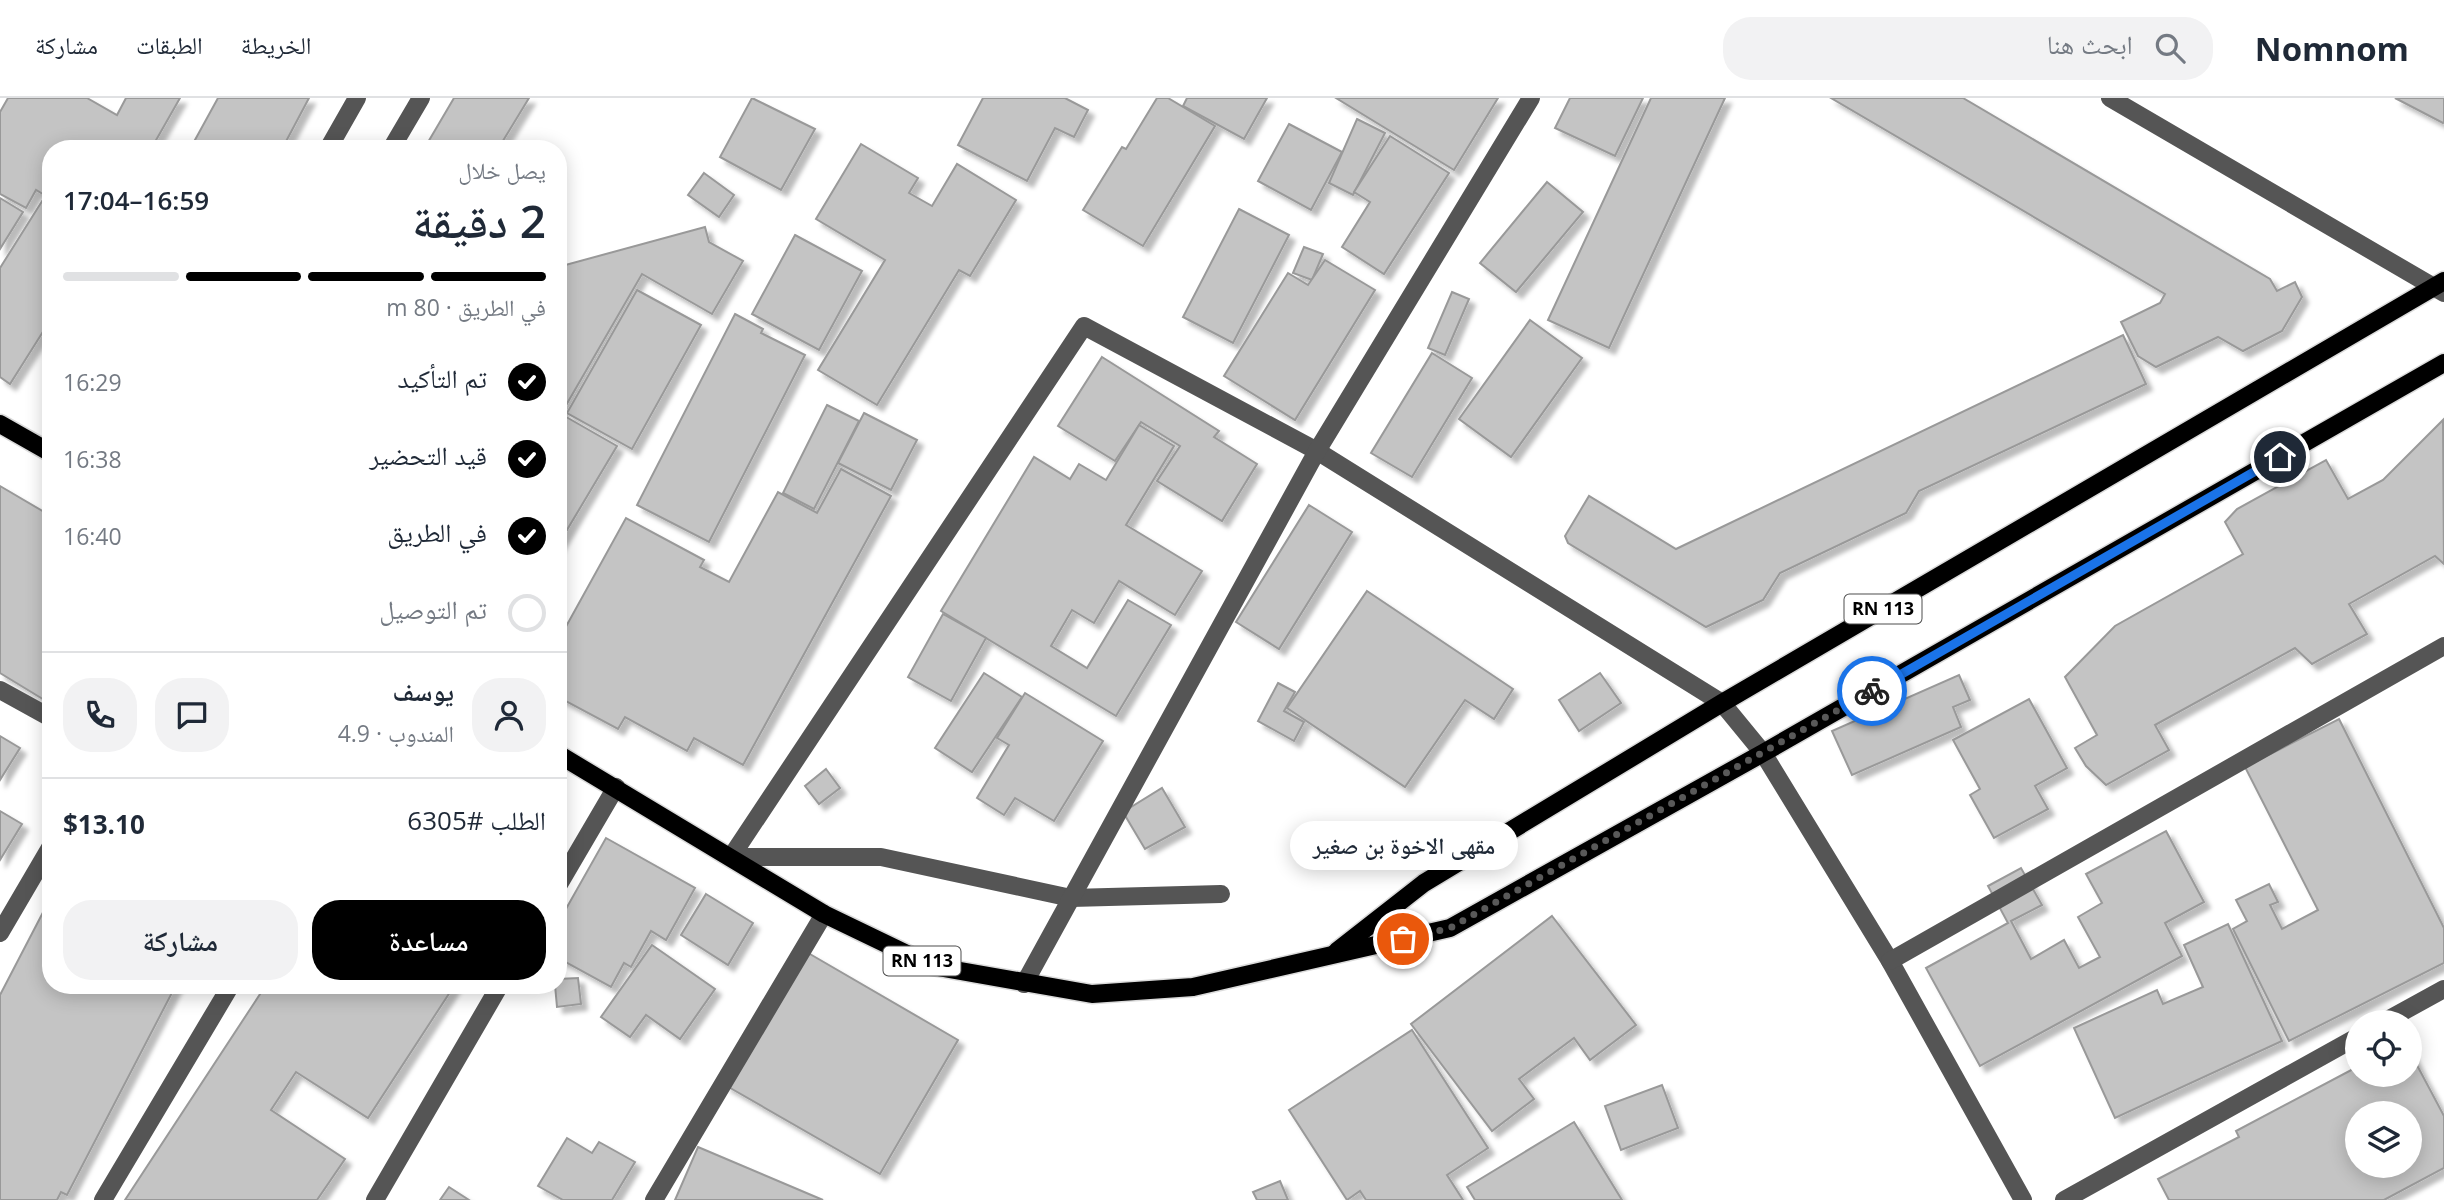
<!DOCTYPE html>
<html lang="ar">
<meta charset="utf-8">
<style>
body{margin:0;font-family:"Open Sans","Noto Naskh Arabic",sans-serif;background:#f2f2f3;color:#1f2937;direction:rtl;height:100vh;display:flex;flex-direction:column;font-size:26px;white-space:nowrap}
*{box-sizing:border-box;margin:0}
p{font-size:23px;color:#747a83}
.icon{flex:none;width:38px;height:38px;fill:none;stroke:currentColor;stroke-width:2;stroke-linecap:round;stroke-linejoin:round}
.map{position:relative;flex:1;overflow:hidden;direction:ltr}
.details{position:absolute;left:42px;top:42px;width:525px;height:854px;display:flex;flex-direction:column;background:#fff;border-radius:28px;box-shadow:0 4px 18px #0003;direction:rtl}
.details>*{flex:none}
.controls{position:absolute;left:2345px;top:912px;display:grid;gap:14px}
.controls a{display:grid;place-items:center;width:77px;height:77px;border-radius:50%;background:#fff;box-shadow:0 4px 18px #0003;font-size:35px}
.pin{position:absolute;display:grid;place-items:center;width:60px;height:60px;color:#fff;margin:-30px;border:4px solid #fff;border-radius:50%;box-shadow:0 2px 7px #0007}
.courier{position:absolute;display:grid;place-items:center;width:70px;height:70px;margin:-35px;border:5px solid #1a73e8;border-radius:50%;background:#fff;color:#222;box-shadow:0 2px 9px #0007}
.bubble{position:absolute;height:49px;border-radius:24px;background:#fff;box-shadow:0 4px 18px #0003;font-size:23px;font-weight:600;line-height:49px;text-align:center;direction:rtl}
.overview em{font-style:normal;font-weight:600}
.overview div{display:flex;flex-direction:column-reverse}
.overview{display:flex;align-items:center;justify-content:space-between;height:119px;padding:0 21px}
h1{font-size:46px;font-weight:600;line-height:52px}
.bar{display:grid;grid-template-columns:repeat(4,1fr);gap:10px 7px;align-content:center;height:84px;padding:0 21px}
.bar i{height:9px;border-radius:5px;background:#e0e1e3}
.bar .current{background:#000}
.bar p{grid-column:span 4}
.line{display:flex;align-items:center;gap:18px;padding:0 21px;border-top:2px solid #e0e1e3}
.line div{flex:1}
.round{display:grid;place-items:center;flex:none;width:74px;height:74px;border-radius:28px;background:#f2f2f3}
ol{padding:0 21px;list-style:none}
li{display:flex;align-items:center;gap:21px;height:77px}
li p{margin-inline-start:auto}
li .icon{padding:7px;border-radius:50%;background:#000;color:#fff;stroke-width:4}
li:last-child{color:#747a83}
li i{width:38px;height:38px;border:4px solid #e0e1e3;border-radius:50%}
.primary-button{display:flex;gap:14px;margin-top:auto;padding:14px 21px}
.primary-button a{flex:1;height:80px;border-radius:28px;background:#000;color:#fff;font-size:28px;font-weight:600;line-height:80px;text-align:center}
.primary-button a+a{background:#f2f2f3;color:#1f2937}
header{display:flex;align-items:center;gap:42px;box-sizing:border-box;height:98px;padding:0 35px;background:#fff;border-bottom:2px solid #e0e1e3}
header strong{font-size:33px}
nav{display:flex;gap:38px;margin-inline-start:auto;font-size:24px}
.search{width:490px;height:63px;background:#f2f2f3;display:flex;align-items:center;gap:18px;box-sizing:border-box;padding:0 24px;border-radius:28px;color:#747a83;font-size:26px}
.map>svg:first-child{display:block}
.building{fill:#c4c4c4;stroke:#999;stroke-width:2;fill-rule:evenodd;filter:url(#shadow)}
.lines{fill:none;stroke-linecap:round;stroke-linejoin:round}
.major-casing{stroke:#dbdbdb;stroke-width:21}
.minor{stroke:#555;stroke-width:18}
.major{stroke:#000;stroke-width:18}
.done{stroke:#595959;stroke-width:7;stroke-dasharray:0 12.6}
.route{stroke:#1a73e8;stroke-width:9}
.labels{text-anchor:middle;stroke-width:5;stroke-linejoin:round;paint-order:stroke}
.shield{fill:#fff;stroke:#4c4c4c;stroke-width:2}
.shield-label{font-size:18px;font-weight:bold;fill:#000}
</style>
<header>
<strong>Nomnom</strong>
<div class="search"><svg class="icon" aria-label="search" viewBox="0 0 24 24"><circle cx="10" cy="10" r="6"/><path d="M15 15l6 6"/></svg>ابحث هنا</div>
<nav><a>الخريطة</a><a>الطبقات</a><a>مشاركة</a></nav>
</header>
<div class="map">
<svg width="2444" height="1102" viewBox="0 0 2444 1102">
<defs>
<filter id="shadow"><feDropShadow dx="6" dy="6" stdDeviation="2" flood-color="#0004"/></filter>
</defs>
<rect width="100%" height="100%" fill="#fff"/>
<g class="building">
<path d="M8,0H87L117,17L126,0H180L151,51H51V101L36,92L26,110L0,96V14Z"/>
<path d="M218,0H309L282,51H190Z"/>
<path d="M454,0H529L498,51H424Z"/>
<path d="M752,0L815,31L781,92L720,59Z"/>
<path d="M983,0H1065L1088,12L1074,39L1055,30L1027,83L958,47Z"/>
<path d="M1157,0H1168L1215,28L1143,148L1083,112L1122,49L1126,51Z"/>
<path d="M1187,0H1267L1244,41L1183,8Z"/>
<path d="M1336,0H1498L1454,72Z"/>
<path d="M1570,0H1643L1615,58L1555,30Z"/>
<path d="M1651,0H1725L1609,250L1548,222Z"/>
<path d="M1831,0H1963L2270,181L2277,193L2295,184L2302,199L2282,233L2243,253L2218,239L2156,269L2138,258L2121,224L2160,205L2165,196Z"/>
<path d="M2395,0H2444V24L2443,25Z"/>
<path d="M1357,21L1385,35L1353,97L1329,85Z"/>
<path d="M1289,26L1342,54L1311,112L1258,83Z"/>
<path d="M1390,38L1449,75L1384,176L1342,149L1370,104L1354,94Z"/>
<path d="M861,46L918,80L909,95L932,108L957,66L1016,102L970,178L959,172L877,307L818,272L885,162L816,121Z"/>
<path d="M704,75L734,97L719,119L688,97Z"/>
<path d="M1547,84L1583,114L1516,194L1480,165Z"/>
<path d="M0,100L23,114L0,151Z"/>
<path d="M44,100L51,104V221L10,286L0,279V170Z"/>
<path d="M1239,111L1289,137L1233,245L1183,219Z"/>
<path d="M705,129L709,144L743,163L712,216L642,176L561,316L617,348L558,447V169Z"/>
<path d="M795,137L862,173L819,252L752,216Z"/>
<path d="M1304,149L1323,156L1312,182L1293,175Z"/>
<path d="M1325,162L1375,192L1295,322L1224,278L1288,175L1308,187Z"/>
<path d="M637,192L701,227L632,351L567,315Z"/>
<path d="M1452,194L1469,201L1445,257L1428,250Z"/>
<path d="M735,216L763,231L761,235L805,257L709,444L637,407Z"/>
<path d="M1530,222L1582,260L1511,359L1459,321Z"/>
<path d="M2123,237L2146,286L1919,393L1906,415L1780,475L1763,502L1706,529L1568,445L1565,438L1589,398L1676,451Z"/>
<path d="M1432,255L1472,280L1412,379L1371,355Z"/>
<path d="M1102,259L1219,333L1214,339L1257,366L1222,423L1157,383L1180,348L1141,324L1115,363L1058,328Z"/>
<path d="M827,307L859,323L814,411L783,395Z"/>
<path d="M864,315L917,342L891,392L838,365Z"/>
<path d="M2443,322L2444,466L2435,458L2349,506L2367,536L2312,566L2295,550L2155,627L2169,652L2106,687L2086,668L2075,650L2097,637L2065,579L2115,528L2243,456L2225,424L2237,411L2326,362L2348,401L2383,382Z"/>
<path d="M1139,327L1174,348L1126,427L1202,473L1175,517L1119,483L1094,525L1072,512L1051,548L1087,570L1128,502L1171,527L1116,618L941,513L1034,359L1070,381L1079,366L1106,382Z"/>
<path d="M841,371L891,398L743,667L694,640L687,653L625,619L618,631L558,599V543L626,420L704,462L700,469L729,484L778,394L817,415Z"/>
<path d="M0,388L51,418V606L0,575Z"/>
<path d="M1309,407L1352,434L1279,551L1236,524Z"/>
<path d="M1367,493L1513,591L1494,621L1465,602L1405,689L1287,610Z"/>
<path d="M943,516L986,540L951,603L908,579Z"/>
<path d="M984,575L1022,599L972,674L935,650Z"/>
<path d="M1600,575L1621,605L1579,633L1559,602Z"/>
<path d="M1959,577L1970,602L1953,609L1961,629L1852,677L1832,633Z"/>
<path d="M1278,585L1295,594L1284,613L1304,624L1294,643L1258,623Z"/>
<path d="M1025,595L1103,643L1054,723L1015,700L1004,717L977,700L1009,647L997,640Z"/>
<path d="M2029,601L2067,670L2035,688L2048,711L1994,740L1970,697L1980,691L1953,642Z"/>
<path d="M2339,621L2444,830V865L2289,943L2233,831L2247,823L2236,802L2269,786L2278,804L2270,807L2282,831L2318,812L2245,669Z"/>
<path d="M0,638L20,650L0,682Z"/>
<path d="M826,671L840,690L819,706L805,688Z"/>
<path d="M1162,690L1185,729L1145,751L1123,714Z"/>
<path d="M0,713L22,726L0,762Z"/>
<path d="M2166,733L2204,804L2165,825L2182,858L1980,968L1926,870L2008,825L1988,788L2021,770L2042,807L2011,823L2031,861L2064,842L2079,870L2100,859L2078,819L2102,805L2086,776Z"/>
<path d="M606,740L695,790L666,842L651,833L631,869L624,865L611,889L558,860V825Z"/>
<path d="M706,796L753,825L728,867L681,837Z"/>
<path d="M51,799V887H176L67,1097L61,1094L57,1102H0V897Z"/>
<path d="M1552,818L1636,927L1590,962L1574,940L1519,981L1534,1001L1492,1033L1411,926Z"/>
<path d="M2228,826L2282,943L2115,1020L2074,930L2157,892L2163,906L2203,889L2184,847Z"/>
<path d="M652,847L715,891L680,941L646,917L630,939L601,919Z"/>
<path d="M803,852L958,942L880,1076L725,987Z"/>
<path d="M578,880L581,906L557,909L555,887H558V881Z"/>
<path d="M266,887L454,888L368,1020L296,974L271,1012L345,1061L317,1102H125Z"/>
<path d="M1412,932L1488,1050L1447,1077L1463,1102H1366L1360,1093L1347,1102L1289,1012Z"/>
<path d="M2410,954L2444,1018V1070L2384,1102H2169L2158,1081L2239,1039L2236,1033L2357,969V976H2410ZM2357,1015H2410V1068H2357Z"/>
<path d="M1662,987L1678,1030L1621,1052L1605,1008Z"/>
<path d="M1574,1024L1622,1102H1475L1467,1089Z"/>
<path d="M567,1040L592,1055L599,1044L635,1064L612,1102H563L538,1088Z"/>
<path d="M698,1049L823,1102H675Z"/>
<path d="M1280,1083L1288,1102H1257L1253,1094Z"/>
<path d="M449,1089L469,1102H440Z"/>
</g>
<g class="lines">
<g class="major-casing">
<g id="major">
<path d="M0,326L51,355"/>
<path d="M558,656L824,816L932,868L1092,896L1193,889L1450,830L1763,655L2444,265"/>
<path d="M1337,853L1424,785L1722,605L2444,183"/>
</g>
</g>
<g class="minor">
<path d="M2110,0L2444,195"/>
<path d="M328,51L357,0"/>
<path d="M391,51L421,0"/>
<path d="M0,592L51,620"/>
<path d="M731,759L1084,228L1317,353L1722,605L1763,655L1890,863L2023,1102"/>
<path d="M731,759H881L1071,800L1221,796"/>
<path d="M558,788L616,689"/>
<path d="M0,835L51,748"/>
<path d="M1890,863L2444,548"/>
<path d="M1024,886L1317,353L1531,0"/>
<path d="M2384,924L2444,891"/>
<path d="M103,1102L231,887"/>
<path d="M375,1102L500,887"/>
<path d="M654,1102L824,816"/>
<path d="M2064,1102L2357,939"/>
</g>
<use href="#major" class="major"/>
</g>
<g class="lines">
<path class="done" d="M1403,841L1450,830L1872,593"/>
<path class="route" d="M1872,593L2280,359"/>
</g>
<g class="labels">
<g class="shield">
<rect x="1844.5" y="496.5" width="77" height="29" rx="5"/>
<rect x="883.5" y="848.5" width="77" height="29" rx="5"/>
</g>
<g class="shield-label">
<text x="1883" y="517">RN 113</text>
<text x="922" y="869">RN 113</text>
</g>
</g>
</svg>
<div class="controls">
<a><svg class="icon" aria-label="locate" viewBox="0 0 24 24"><circle cx="12" cy="12" r="6"/><path d="M12 2v4M12 18v4M2 12h4M18 12h4"/></svg></a>
<a><svg class="icon" aria-label="layers" viewBox="0 0 24 24"><path d="M12 4l9 5-9 5-9-5zM3 14l9 5 9-5"/></svg></a>
</div>
<div class="pin" style="left:1403px;top:841px;background:#ea580c"><svg class="icon" aria-label="bag" viewBox="0 0 24 24"><path d="M5 8h14l-1 12H6zM9 8a3 3 0 0 1 6 0"/></svg></div>
<div class="pin" style="left:2280px;top:359px;background:#1f2937"><svg class="icon" aria-label="home" viewBox="0 0 24 24"><path d="M3 11l9-7 9 7M6 9v11h12V9"/></svg></div>
<div class="courier" style="left:1872px;top:593px"><svg class="icon" aria-label="bike" viewBox="0 0 24 24"><circle cx="6" cy="16" r="4"/><circle cx="18" cy="16" r="4"/><path d="M6 16l4-8h5l3 8M10 8l3 8H6M13 5h3"/></svg></div>
<div class="bubble" style="left:1290px;top:723px;width:228px">مقهی الاخوة بن صغير</div>
<section class="details">
<div class="overview"><div><h1>2 دقيقة</h1><p>يصل خلال</p></div><em>16:59–17:04</em></div>
<div class="bar"><i class="current"></i><i class="current"></i><i class="current"></i><i></i><p>في الطريق · 80 m</p></div>
<ol>
<li><svg class="icon" aria-label="check" viewBox="0 0 24 24"><path d="M5 12l5 5 9-10"/></svg>تم التأكيد<p>16:29</p></li>
<li><svg class="icon" aria-label="check" viewBox="0 0 24 24"><path d="M5 12l5 5 9-10"/></svg>قيد التحضير<p>16:38</p></li>
<li><svg class="icon" aria-label="check" viewBox="0 0 24 24"><path d="M5 12l5 5 9-10"/></svg>في الطريق<p>16:40</p></li>
<li><i></i>تم التوصيل</li>
</ol>
<div class="line" style="height:126px"><a class="round"><svg class="icon" aria-label="person" viewBox="0 0 24 24"><circle cx="12" cy="8" r="4"/><path d="M4 21q1-7 8-7t8 7"/></svg></a><div><b>يوسف</b><p>المندوب · 4.9</p></div><a class="round"><svg class="icon" aria-label="chat" viewBox="0 0 24 24"><path d="M4 5h16v11H9l-5 4z"/></svg></a><a class="round"><svg class="icon" aria-label="phone" viewBox="0 0 24 24"><path d="M5 4h4l2 5-3 2q2 4 5 5l2-3 5 2v4C11 20 4 13 5 4z"/></svg></a></div>
<div class="line" style="height:91px"><div>الطلب #6305</div><b>$13.10</b></div>
<div class="primary-button"><a>مساعدة</a><a>مشاركة</a></div>
</section>
</div>
